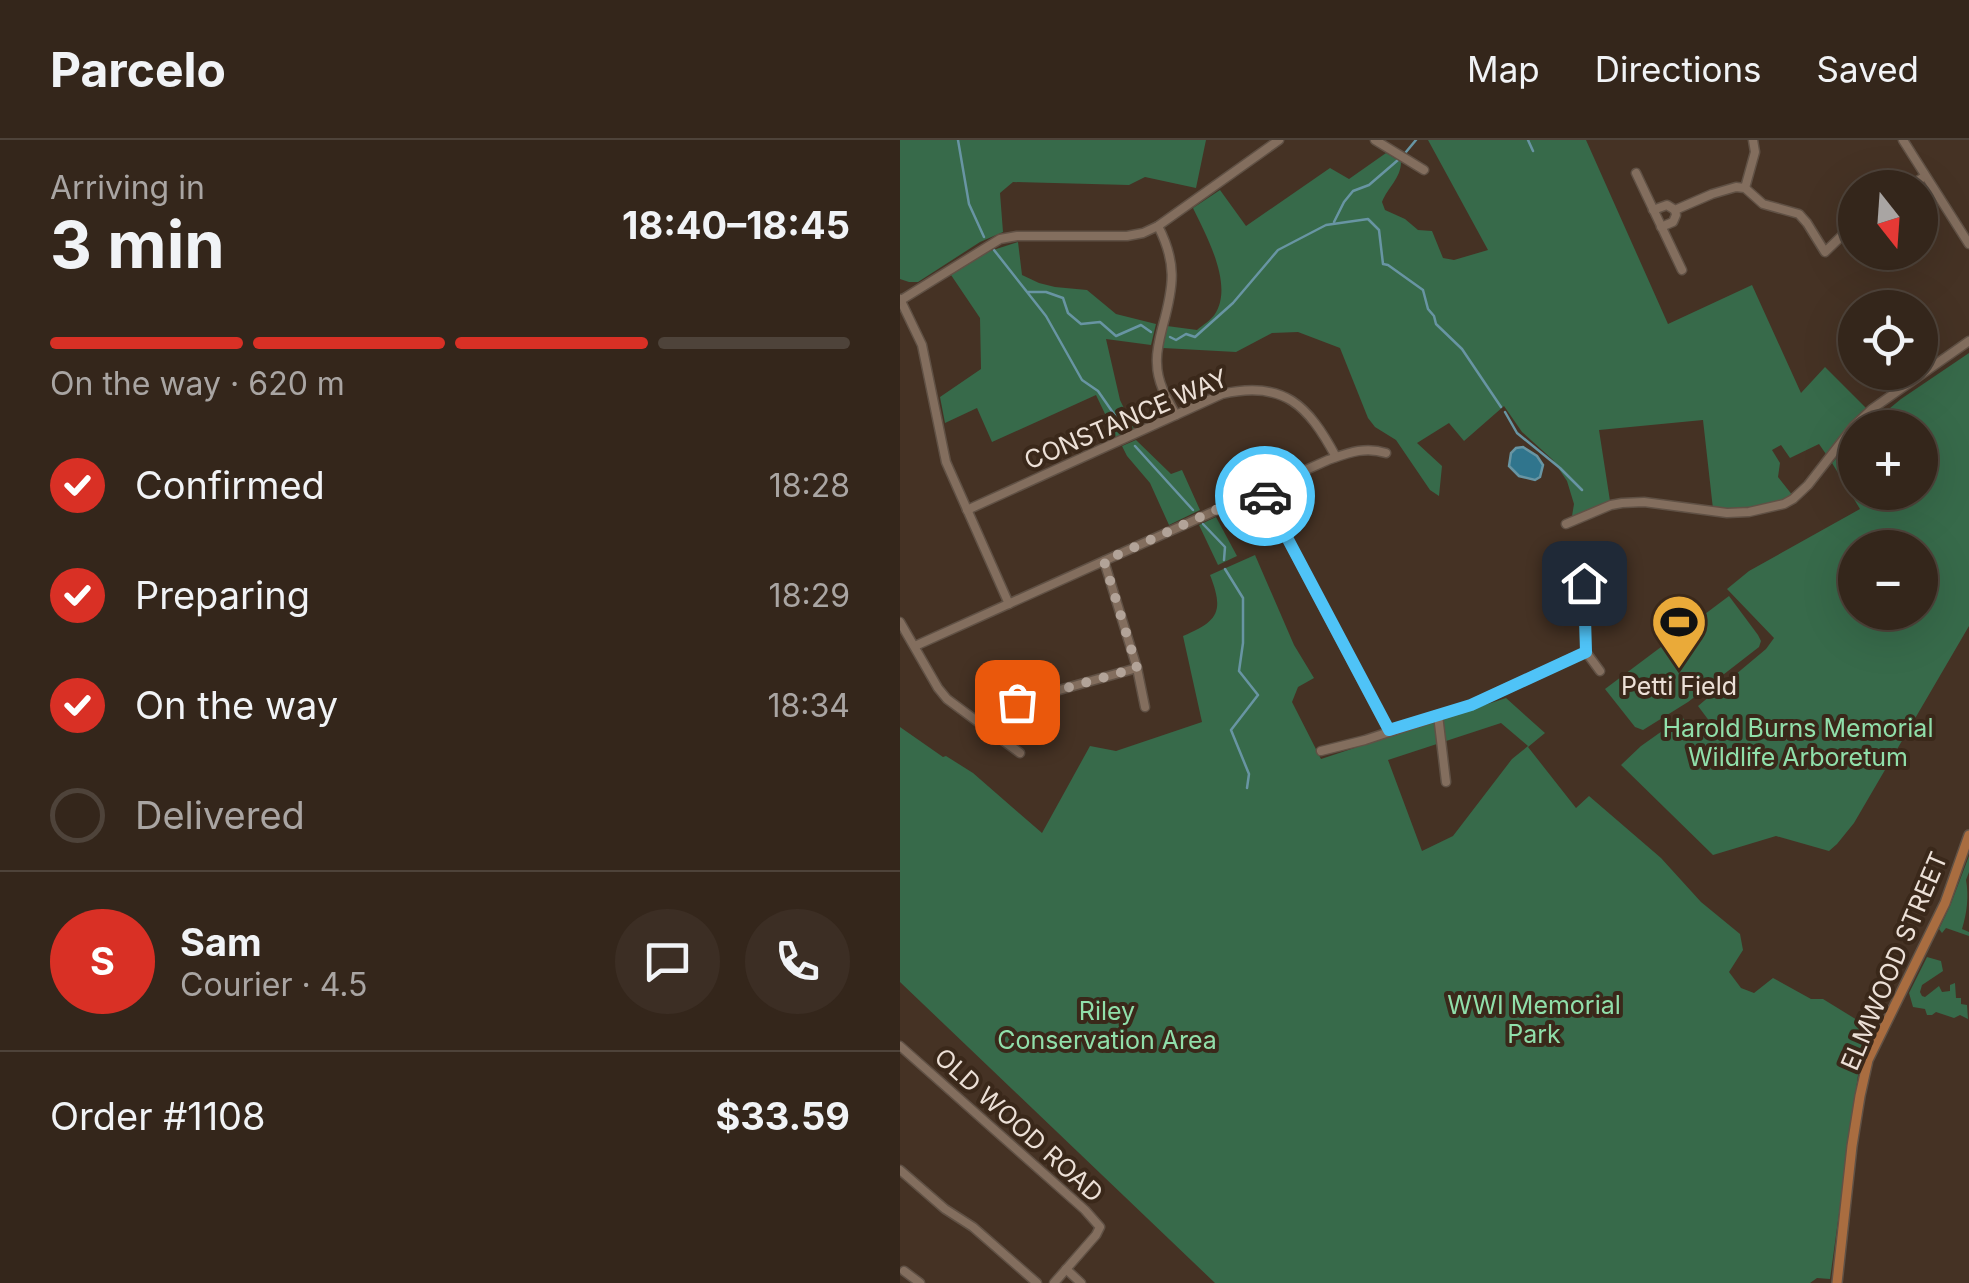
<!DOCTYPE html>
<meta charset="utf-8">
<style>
body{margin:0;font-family:Inter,sans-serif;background:#3c2e24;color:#f1f3f6;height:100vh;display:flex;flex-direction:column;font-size:38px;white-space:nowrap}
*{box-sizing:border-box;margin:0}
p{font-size:32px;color:#a9a5a3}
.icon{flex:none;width:55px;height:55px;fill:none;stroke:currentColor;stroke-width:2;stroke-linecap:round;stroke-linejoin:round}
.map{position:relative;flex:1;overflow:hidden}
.details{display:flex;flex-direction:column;background:#34261b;width:900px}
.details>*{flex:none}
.needle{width:65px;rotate:163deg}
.tools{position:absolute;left:938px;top:30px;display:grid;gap:20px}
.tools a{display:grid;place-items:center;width:100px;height:100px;border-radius:50%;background:#34261b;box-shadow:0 10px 40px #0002,0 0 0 2px #4e433a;font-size:50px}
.pin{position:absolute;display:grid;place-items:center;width:85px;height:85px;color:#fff;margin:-42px;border-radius:20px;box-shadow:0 5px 15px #0006}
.courier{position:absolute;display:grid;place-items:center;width:100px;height:100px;margin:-50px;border:8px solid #4fc3f7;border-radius:50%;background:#fff;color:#222;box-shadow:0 2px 12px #0007}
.head em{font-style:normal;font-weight:700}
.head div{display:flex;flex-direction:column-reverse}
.head{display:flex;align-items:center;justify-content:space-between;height:170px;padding:0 50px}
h1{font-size:65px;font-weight:700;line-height:75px}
.bar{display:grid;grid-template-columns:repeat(4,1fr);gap:15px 10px;align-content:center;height:120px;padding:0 50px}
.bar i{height:12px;border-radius:8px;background:#4e433a}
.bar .selected{background:#d93025}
.bar p{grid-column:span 4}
.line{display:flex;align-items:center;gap:25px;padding:0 50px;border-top:2px solid #4e433a}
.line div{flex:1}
.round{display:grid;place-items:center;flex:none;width:105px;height:105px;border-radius:52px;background:#3c2e24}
ol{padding:0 50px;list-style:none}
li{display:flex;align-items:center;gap:30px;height:110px}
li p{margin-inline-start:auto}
li .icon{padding:10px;border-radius:50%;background:#d93025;color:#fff;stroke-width:4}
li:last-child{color:#a9a5a3}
li i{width:55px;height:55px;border:5px solid #4e433a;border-radius:50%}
header{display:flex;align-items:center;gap:60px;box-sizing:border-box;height:140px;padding:0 50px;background:#34261b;border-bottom:2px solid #4e433a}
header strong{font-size:48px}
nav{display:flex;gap:55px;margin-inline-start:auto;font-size:35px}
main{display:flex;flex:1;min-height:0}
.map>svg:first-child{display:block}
.green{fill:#376a4a;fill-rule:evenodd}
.water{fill:#30758d;stroke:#6895a3;stroke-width:2.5}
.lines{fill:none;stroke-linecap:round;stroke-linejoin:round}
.stream{stroke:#6895a3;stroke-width:2.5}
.minor-casing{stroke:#605145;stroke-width:11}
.major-casing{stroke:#605145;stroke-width:12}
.minor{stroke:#836e5e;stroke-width:8}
.major{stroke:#a96d40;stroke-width:9}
.done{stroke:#b2a398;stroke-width:10;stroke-dasharray:0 18}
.route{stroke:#4fc3f7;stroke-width:12}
.labels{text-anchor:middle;stroke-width:8;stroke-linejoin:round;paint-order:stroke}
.street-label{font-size:25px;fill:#ece0d7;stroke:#3a281a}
.poi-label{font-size:25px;fill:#ece0d7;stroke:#3a281a}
.park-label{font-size:25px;fill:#90dfaa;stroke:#3a281a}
</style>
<header>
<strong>Parcelo</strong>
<nav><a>Map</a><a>Directions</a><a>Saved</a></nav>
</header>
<main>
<section class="details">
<div class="head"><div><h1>3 min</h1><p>Arriving in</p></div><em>18:40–18:45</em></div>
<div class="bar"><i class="selected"></i><i class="selected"></i><i class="selected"></i><i></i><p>On the way · 620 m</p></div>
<ol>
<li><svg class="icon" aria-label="check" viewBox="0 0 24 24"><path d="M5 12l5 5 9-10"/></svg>Confirmed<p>18:28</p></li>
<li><svg class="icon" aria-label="check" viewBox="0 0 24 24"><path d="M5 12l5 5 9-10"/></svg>Preparing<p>18:29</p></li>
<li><svg class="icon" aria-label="check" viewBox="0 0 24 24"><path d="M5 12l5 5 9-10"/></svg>On the way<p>18:34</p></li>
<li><i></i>Delivered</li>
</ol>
<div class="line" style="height:180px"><b class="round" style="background:#d93025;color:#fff">S</b><div><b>Sam</b><p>Courier · 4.5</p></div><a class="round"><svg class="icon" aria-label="chat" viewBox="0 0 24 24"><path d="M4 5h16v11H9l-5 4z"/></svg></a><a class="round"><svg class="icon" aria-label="phone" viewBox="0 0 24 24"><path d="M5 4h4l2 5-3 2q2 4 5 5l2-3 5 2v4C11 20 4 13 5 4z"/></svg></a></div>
<div class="line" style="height:130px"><div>Order #1108</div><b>$33.59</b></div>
</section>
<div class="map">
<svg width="1069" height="1143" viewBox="0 0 1069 1143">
<rect width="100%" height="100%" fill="#453224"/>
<g class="green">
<path d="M0,0H306L296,48L245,37L229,45L113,42L100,53L103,92L80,102L18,142H9L0,139Z"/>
<path d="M528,0H686L768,184L852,145L901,253L925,227L967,269L928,317L919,304L890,318L881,305L872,310L880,323L878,337L893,356C868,368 840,371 813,369L803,280L699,290L710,361L672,376L674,364L667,341L653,320L622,292L604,266L564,301L549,283L517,303L542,326L539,356L530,350L496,300L475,287L468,278L440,208L398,192L372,193L336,212L263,208L267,186L297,190C303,185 311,180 315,174C334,145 306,95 293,68L320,50L346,86L430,28L449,39L486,13L501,22C501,38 488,47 482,62L485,70L505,79L518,90L532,91L543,118L554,120L588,110Z"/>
<path d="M118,102L122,135L139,143L155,147L187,150L216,174L256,184L251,205L206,199L220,260L234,289L216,297L196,255L92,302L77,268L45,283L40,257L81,229L80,178L51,135L87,112Z"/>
<path d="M1069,213V486L954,683L937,704L929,711L876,696L813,715L721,625L741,606L782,577L796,593L810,582L798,566L866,509L874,498L827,449L849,431L960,369L932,323L955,298V352H1020V288L967,287L1001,259ZM955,408H1020V472H955Z"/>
<path d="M236,300L271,334L282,330L300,370L269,385L250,343L227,316L222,306Z"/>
<path d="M316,377L337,416L318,425L299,385Z"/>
<path d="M355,415L394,505L414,538L398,547L392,562L421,619L606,558L645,593L628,607L676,668L689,656L761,718L801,762L840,794L843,810L829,832L841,848L854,853L873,838L911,859H923L975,891L959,928L930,1139L917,1138L910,1143H315L0,842V587L43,617L46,616L73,633L142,693L190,606L216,611L302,582L283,496C319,481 324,471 310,435ZM601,583L628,606L612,619L553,696L522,711L488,620Z"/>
<path d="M829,456L858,495L861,501L859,507L788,562L743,590L735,587L705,549Z"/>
<path d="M1069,716V732L1066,740C1069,756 1067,773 1062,789L1069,792V796L1046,788L1042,793L1039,789L1050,766Z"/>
<path d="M1027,817L1041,821L1043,831L1022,845L1020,852L1022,856L1025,857L1039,846L1042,852L1050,851V845L1055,843L1056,858H1061V864L1067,865L1068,879L1060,875L1054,878L1036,872L1032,875H1027L1025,869L1013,867L1009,853Z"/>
</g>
<path class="water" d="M623,307L637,316L643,325L640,337L635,340L619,336L609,326L611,313L616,308Z"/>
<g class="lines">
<g class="stream">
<path d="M58,0L69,64L84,97"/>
<path d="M628,0L633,11"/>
<path d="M506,12L516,0"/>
<path d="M434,82L444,62L453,51L469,45L498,20"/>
<path d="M94,110L146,176L182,240L198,251L225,290"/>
<path d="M128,152H146L163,158L168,173L181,184L200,182L216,196L241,185L251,192"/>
<path d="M270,197L276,200L286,194L295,197L333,163L378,110L426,85L468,79L479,90L483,124L488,125L523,150L528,169L534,176L536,184L562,209L601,267"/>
<path d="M605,272L617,293L660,328L682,350"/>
<path d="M235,306L293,370"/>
<path d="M303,384L325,407L324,420"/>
<path d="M325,429L343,458V503L339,531L358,555L331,590L349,634L347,648"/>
</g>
<g class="minor-casing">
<g id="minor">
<path d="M475,0L524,30"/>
<path d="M1003,0L1069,104"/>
<path d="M736,33L782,130"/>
<path d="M845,48L855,12L853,0"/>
<path d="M1007,48L1025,36"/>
<path d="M753,70L767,65L775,70L812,54L836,47L845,48L863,64L899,74L907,83L925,112L955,83"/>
<path d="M258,86C277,123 274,145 263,185C260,197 256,211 257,223C257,242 267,259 276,275"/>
<path d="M761,87L773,82L776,75L775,70"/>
<path d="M0,159L22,205L46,322L109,464"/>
<path d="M1,160L100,99L117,96H227L243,93L258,86L379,0"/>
<path d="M361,349L489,591"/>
<path d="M67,370L322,254C384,240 408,265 436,317"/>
<path d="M666,384L711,365L722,363L744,362L827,373L849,372L884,364L893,359L908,345L954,286L972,269L1069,201"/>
<path d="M204,421L237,528L245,567"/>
<path d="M675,434L683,443L686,512L700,531"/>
<path d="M0,482L38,548L47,559L120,613"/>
<path d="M15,506L428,320C448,313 465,306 486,313"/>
<path d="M538,575L546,642"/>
<path d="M86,587L103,571L117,562L237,528"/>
<path d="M421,611L465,600L571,565L686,512"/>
<path d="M0,906L185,1070L200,1087L196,1095L154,1143"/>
<path d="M0,1030L45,1069L73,1087L137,1143"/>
<path d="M166,1129L181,1143"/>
<path d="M4,1131L20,1143"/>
</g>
</g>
<g class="major-casing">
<path id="major" d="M937,1143L952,1006L960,956L968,920L1045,763L1069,695"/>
</g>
<use href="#minor" class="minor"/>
<use href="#major" class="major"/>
</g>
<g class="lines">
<path class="done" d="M117,562L237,528L204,421L362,349L365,356"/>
<path class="route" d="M365,356L489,590L571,565L686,512L684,443"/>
</g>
<defs>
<g id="stadium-pin" transform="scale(2.875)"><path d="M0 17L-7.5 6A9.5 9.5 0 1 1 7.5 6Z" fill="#eaaa39" stroke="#3a281a"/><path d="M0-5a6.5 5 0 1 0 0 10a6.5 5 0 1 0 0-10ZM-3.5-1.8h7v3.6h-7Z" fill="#111"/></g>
</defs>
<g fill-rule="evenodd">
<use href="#stadium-pin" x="779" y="482"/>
</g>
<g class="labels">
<g class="street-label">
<text transform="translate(226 279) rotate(-23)" y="9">CONSTANCE WAY</text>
<text transform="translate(994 821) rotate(-67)" y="9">ELMWOOD STREET</text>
<text transform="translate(119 985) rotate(42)" y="9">OLD WOOD ROAD</text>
</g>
<g class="poi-label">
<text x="779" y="555">Petti Field</text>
</g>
<g class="park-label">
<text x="898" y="597">Harold Burns Memorial<tspan x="898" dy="29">Wildlife Arboretum</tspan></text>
<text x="634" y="874">WWI Memorial<tspan x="634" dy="29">Park</tspan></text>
<text x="207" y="880">Riley<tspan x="207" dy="29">Conservation Area</tspan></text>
</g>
</g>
</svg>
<div class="tools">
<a><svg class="needle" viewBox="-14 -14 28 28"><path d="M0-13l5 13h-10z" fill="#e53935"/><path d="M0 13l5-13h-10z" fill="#a9a5a3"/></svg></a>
<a><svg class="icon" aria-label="locate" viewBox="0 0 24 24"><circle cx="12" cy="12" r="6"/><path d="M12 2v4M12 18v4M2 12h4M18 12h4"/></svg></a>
<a>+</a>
<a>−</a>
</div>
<div class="pin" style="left:117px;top:562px;background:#ea580c"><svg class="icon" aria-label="bag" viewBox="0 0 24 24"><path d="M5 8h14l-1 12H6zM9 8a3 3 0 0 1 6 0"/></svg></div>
<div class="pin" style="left:684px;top:443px;background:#1f2937"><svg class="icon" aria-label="home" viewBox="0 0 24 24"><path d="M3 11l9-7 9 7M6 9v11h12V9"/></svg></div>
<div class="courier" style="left:365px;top:356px"><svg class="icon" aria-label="car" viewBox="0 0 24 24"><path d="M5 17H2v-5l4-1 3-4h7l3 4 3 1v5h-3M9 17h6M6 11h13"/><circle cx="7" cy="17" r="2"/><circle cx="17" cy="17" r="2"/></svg></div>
</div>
</main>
